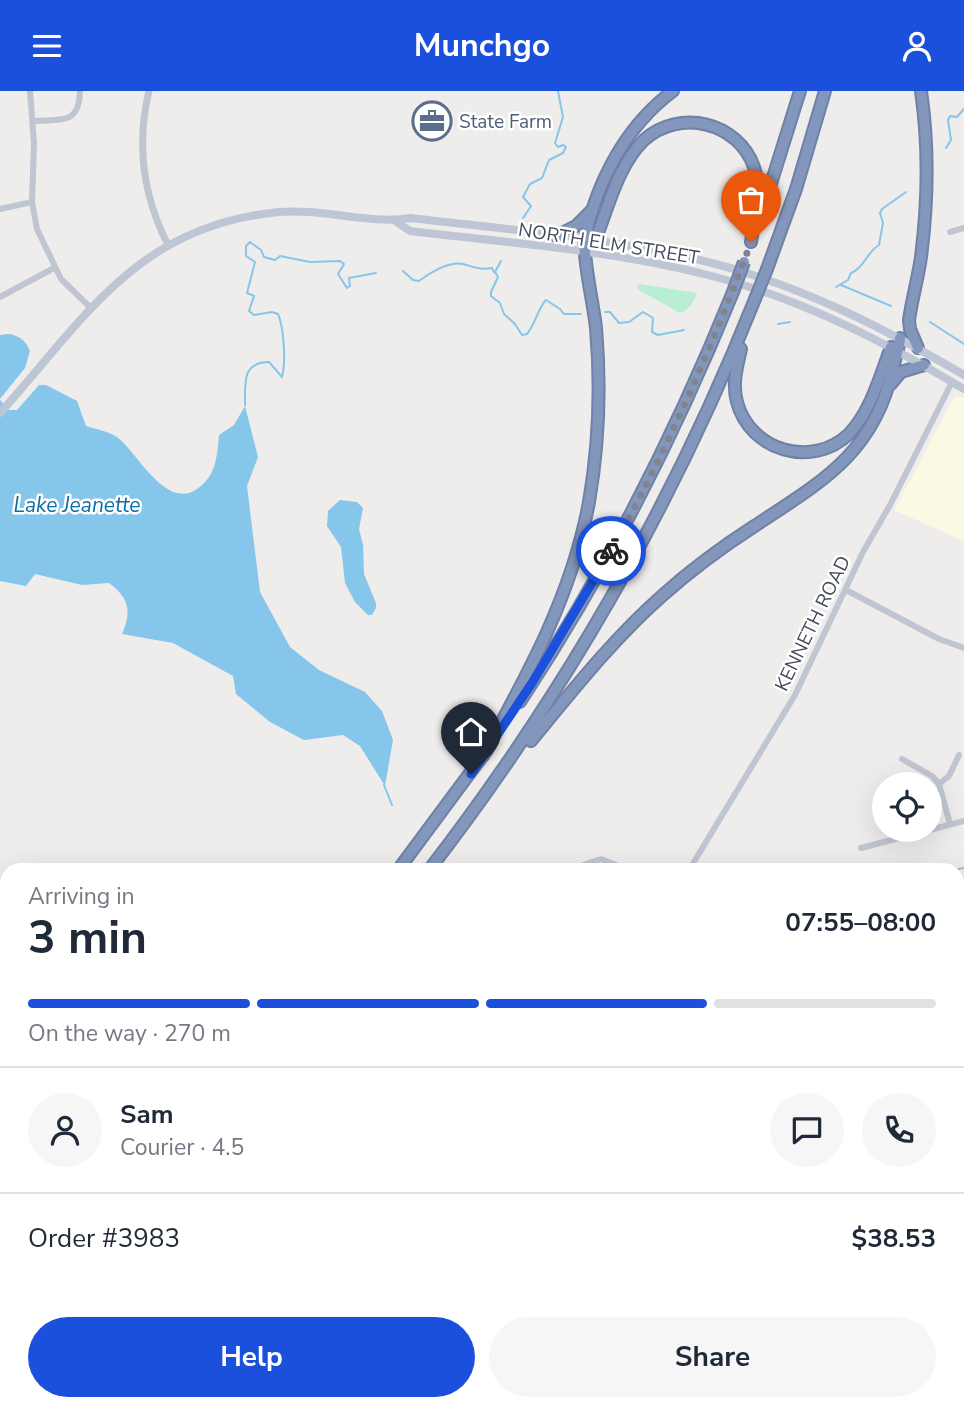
<!DOCTYPE html>
<meta charset="utf-8">
<style>
body{margin:0;font-family:"Nunito Sans",sans-serif;background:#f6f6f7;color:#1f2937;height:100vh;display:flex;flex-direction:column;font-size:26px;white-space:nowrap}
*{box-sizing:border-box;margin:0}
p{font-size:23px;color:#747a83}
.icon{flex:none;width:38px;height:38px;fill:none;stroke:currentColor;stroke-width:2;stroke-linecap:round;stroke-linejoin:round}
.map{position:relative;flex:1;overflow:hidden}
.sheet{position:absolute;left:0px;top:772px;width:964px;height:548px;display:flex;flex-direction:column;background:#fff;border-radius:21px 21px 0 0;box-shadow:0 7px 28px #0002}
.sheet>*{flex:none}
.buttons{position:absolute;left:872px;top:681px;display:grid;gap:14px}
.buttons a{display:grid;place-items:center;width:70px;height:70px;border-radius:50%;background:#fff;box-shadow:0 7px 28px #0002;font-size:35px}
.pin{position:absolute;display:grid;place-items:center;width:60px;height:60px;color:#fff;margin:-72px -30px;border-radius:50% 50% 50% 0;rotate:-45deg;box-shadow:0 0 7px #0007}
.pin .icon{rotate:45deg}
.courier{position:absolute;display:grid;place-items:center;width:70px;height:70px;margin:-35px;border:5px solid #1a50db;border-radius:50%;background:#fff;color:#222;box-shadow:0 2px 9px #0007}
.overview em{font-style:normal;font-weight:700}
.overview div{display:flex;flex-direction:column-reverse}
.overview{display:flex;align-items:center;justify-content:space-between;height:119px;padding:0 28px}
h1{font-size:46px;font-weight:700;line-height:52px}
.bar{display:grid;grid-template-columns:repeat(4,1fr);gap:10px 7px;align-content:center;height:84px;padding:0 28px}
.bar i{height:9px;border-radius:5px;background:#e0e1e3}
.bar .active{background:#1a50db}
.bar p{grid-column:span 4}
.line{display:flex;align-items:center;gap:18px;padding:0 28px;border-top:2px solid #e0e1e3}
.line div{flex:1}
.round{display:grid;place-items:center;flex:none;width:74px;height:74px;border-radius:37px;background:#f6f6f7}
.cta{display:flex;gap:14px;margin-top:auto;padding:14px 28px}
.cta a{flex:1;height:80px;border-radius:42px;background:#1a50db;color:#fff;font-size:28px;font-weight:700;line-height:80px;text-align:center}
.cta a+a{background:#f6f6f7;color:#1f2937}
header{display:flex;justify-content:space-between;align-items:center;height:91px;padding:0 28px;background:#1a50db;color:#fff;font-size:32px;font-weight:700}
.map>svg:first-child{display:block}
.commercial{fill:#fbf8e3}
.green{fill:#b9eed5}
.water{fill:#86c6ea}
.lines{fill:none;stroke-linecap:round;stroke-linejoin:round}
.stream{stroke:#86c6ea;stroke-width:2}
.motorway-casing{stroke:#6f81a7;stroke-width:14}
.minor{stroke:#bfc6d2;stroke-width:6}
.tertiary{stroke:#bfc6d2;stroke-width:7}
.secondary{stroke:#bec6d5;stroke-width:8}
.motorway{stroke:#8396bb;stroke-width:10}
.motorway-bridge-casing{stroke:#6f81a7;stroke-width:14;stroke-linecap:butt}
.motorway-bridge{stroke:#8396bb;stroke-width:10}
.done{stroke:#80848c;stroke-width:7;stroke-dasharray:0 12.6}
.route{stroke:#1a50db;stroke-width:9}
.labels{text-anchor:middle;stroke-width:5;stroke-linejoin:round;paint-order:stroke}
.service-label{font-size:19px;fill:#4e5e75;stroke:#fff;text-anchor:start}
.street-label{font-size:19px;fill:#454c59;stroke:#fff}
.water-label{font-size:21px;font-style:italic;fill:#0d6da4;stroke:#fff}
</style>
<header><svg class="icon" aria-label="menu" viewBox="0 0 24 24"><path d="M4 6h16M4 12h16M4 18h16"/></svg>Munchgo<svg class="icon" aria-label="person" viewBox="0 0 24 24"><circle cx="12" cy="8" r="4"/><path d="M4 21q1-7 8-7t8 7"/></svg></header>
<div class="map">
<svg width="964" height="1319" viewBox="0 0 964 1319">
<rect width="100%" height="100%" fill="#efecec"/>
<path class="commercial" d="M959,305L964,308V450L894,419L954,306Z"/>
<g class="green">
<path d="M640,193L697,202C695,210 688,220 680,222L639,199L636,195Z"/>
<path d="M957,1195L964,1198V1271L957,1269Z"/>
<path d="M351,1313V1312L474,1313L473,1319H351Z"/>
</g>
<g class="water">
<path d="M8,243C19,244 26,250 30,260L25,277L0,308V244Z"/>
<path d="M39,294H46L77,310L86,335C95,338 108,340 117,346C137,361 166,420 197,398C216,385 217,366 219,344L234,334L245,315L258,366L247,395L260,501L290,556L319,579L365,601L382,620L393,649L385,695L360,655L343,644L304,649L270,631L236,603L233,585L173,552L122,543C132,520 129,507 109,492L82,494L35,483L26,495L0,490V309L9,319H17Z"/>
<path d="M340,409L357,411L363,417L359,438L363,454L364,483L376,512V517L372,524H368L355,511L345,492L341,456L327,435L328,420Z"/>
</g>
<g class="lines">
<g class="stream">
<path d="M946,57L951,49L948,29L950,25L957,26L964,18"/>
<path d="M523,127L531,115L523,106L530,93L542,87L549,69L563,62L566,56L563,54L558,56L555,52L563,26L558,0"/>
<path d="M501,170L495,181L498,186L491,201V205L500,212L504,223L515,233L522,244L527,243C536,232 538,217 546,209L560,218L564,223H581"/>
<path d="M403,180L413,189L419,190C429,182 449,170 463,173C474,176 480,179 492,177L494,181"/>
<path d="M841,194L891,215"/>
<path d="M836,196L848,189L851,182C864,177 867,161 879,154L883,132L880,122L882,118L906,101"/>
<path d="M605,221H610L619,232L629,231L643,221L653,227L652,241L658,244L684,239"/>
<path d="M930,231L964,253"/>
<path d="M778,233L790,231"/>
<path d="M245,314C245,292 242,271 269,271L282,286C286,271 284,237 278,223L272,221L254,224L249,220L254,205L247,202L255,171L246,165V155L250,151L261,159L264,166L275,169L280,165L310,171L340,170L344,173L338,183L347,197L350,195L349,187L376,182"/>
<path d="M384,694L392,714"/>
<path d="M953,779L964,777"/>
<path d="M957,1239L964,1245"/>
<path d="M428,1312L430,1319"/>
</g>
<g class="motorway-casing">
<g id="motorway">
<path d="M759,131L800,0"/>
<path d="M556,145L576,135L591,120"/>
<path d="M595,150C608,117 618,74 644,49C680,17 738,31 754,76C762,100 755,127 751,151"/>
<path d="M767,178L796,98L825,0"/>
<path d="M918,257L910,238L909,229C912,208 918,187 921,166C928,111 929,55 921,0"/>
<path d="M741,258C737,276 732,293 737,311C750,360 812,378 849,343C871,320 880,285 891,256"/>
<path d="M891,293L901,281L924,274"/>
<path d="M520,611C605,482 675,344 733,201"/>
<path d="M531,650C573,599 614,547 663,504C691,479 722,456 753,436C821,391 873,364 893,278C895,267 899,258 900,247"/>
<path d="M483,665C528,583 572,504 589,411C599,353 601,295 596,237C594,216 582,164 585,147C597,90 626,35 673,0"/>
<path d="M398,779L487,659"/>
<path d="M429,779C564,604 673,414 755,208"/>
<path d="M0,1213L7,1206"/>
<path d="M0,1248L7,1241"/>
</g>
</g>
<g class="minor">
<path d="M30,0L34,52L32,111L37,138L61,188L91,217"/>
<path d="M34,30C62,28 79,34 80,0"/>
<path d="M0,118L32,111"/>
<path d="M950,141L964,137"/>
<path d="M0,206L54,177"/>
<path d="M846,499L939,548L964,557"/>
<path d="M902,668L932,685L939,693L950,733"/>
<path d="M939,693L949,685L959,664"/>
<path d="M878,715L884,737"/>
<path d="M861,757L964,730"/>
<path d="M580,779L583,774L601,768L629,779"/>
<path d="M689,779L795,604L863,461L890,414L952,291"/>
<path d="M0,905L7,906"/>
<path d="M957,978L964,968"/>
<path d="M0,1090L7,1083"/>
<path d="M957,1187L964,1190"/>
<path d="M133,1312L137,1319"/>
<path d="M316,1312L317,1319"/>
<path d="M627,1312L638,1319"/>
<path d="M788,1312L800,1319"/>
<path d="M88,1319L97,1312"/>
<path d="M253,1319L267,1312"/>
<path d="M511,1319L512,1312"/>
<path d="M654,1319L658,1312"/>
<path d="M818,1319L821,1312"/>
<path d="M905,1319L912,1312"/>
</g>
<path class="tertiary" d="M149,0C136,54 143,105 168,154"/>
<g class="secondary">
<path d="M395,130L410,140C509,152 611,159 708,184C800,207 883,250 964,298"/>
<path d="M0,322C86,226 138,134 279,121C323,117 369,134 411,127C511,139 614,147 712,172C802,195 884,237 964,284"/>
</g>
<use href="#motorway" class="motorway"/>
<g class="motorway-bridge-casing">
<g id="motorway-bridge">
<path d="M733,201L744,171"/>
<path d="M755,208L767,178"/>
</g>
</g>
<use href="#motorway-bridge" class="motorway-bridge"/>
</g>
<g class="lines">
<path class="done" d="M611,460C666,361 712,257 751,151"/>
<path class="route" d="M471,683L532,592L611,460"/>
</g>
<defs>
<g id="office-ring" transform="scale(2.0125)"><circle r="9.5" fill="#fff" stroke="#5c6f8a" stroke-width="1.5"/><path d="M-6-3h4V-5.5h4V-3h4V5H-6ZM-1-4.5V-3h2v-1.5ZM-6 0V1H6V0Z" fill="#5c6f8a"/></g>
</defs>
<g fill-rule="evenodd">
<use href="#office-ring" x="432" y="30"/>
</g>
<g class="labels">
<g class="service-label">
<text x="459" y="37">State Farm</text>
</g>
<g class="street-label">
<text transform="translate(609 152) rotate(9)" y="7">NORTH ELM STREET</text>
<text transform="translate(812 532) rotate(-64)" y="7">KENNETH ROAD</text>
</g>
<g class="water-label">
<text x="77" y="421">Lake Jeanette</text>
</g>
</g>
</svg>
<div class="buttons">
<a><svg class="icon" aria-label="locate" viewBox="0 0 24 24"><circle cx="12" cy="12" r="6"/><path d="M12 2v4M12 18v4M2 12h4M18 12h4"/></svg></a>
</div>
<div class="pin" style="left:751px;top:151px;background:#ea580c"><svg class="icon" aria-label="bag" viewBox="0 0 24 24"><path d="M5 8h14l-1 12H6zM9 8a3 3 0 0 1 6 0"/></svg></div>
<div class="pin" style="left:471px;top:683px;background:#1f2937"><svg class="icon" aria-label="home" viewBox="0 0 24 24"><path d="M3 11l9-7 9 7M6 9v11h12V9"/></svg></div>
<div class="courier" style="left:611px;top:460px"><svg class="icon" aria-label="bike" viewBox="0 0 24 24"><circle cx="6" cy="16" r="4"/><circle cx="18" cy="16" r="4"/><path d="M6 16l4-8h5l3 8M10 8l3 8H6M13 5h3"/></svg></div>
<section class="sheet">
<div class="overview"><div><h1>3 min</h1><p>Arriving in</p></div><em>07:55–08:00</em></div>
<div class="bar"><i class="active"></i><i class="active"></i><i class="active"></i><i></i><p>On the way · 270 m</p></div>
<div class="line" style="height:126px"><a class="round"><svg class="icon" aria-label="person" viewBox="0 0 24 24"><circle cx="12" cy="8" r="4"/><path d="M4 21q1-7 8-7t8 7"/></svg></a><div><b>Sam</b><p>Courier · 4.5</p></div><a class="round"><svg class="icon" aria-label="chat" viewBox="0 0 24 24"><path d="M4 5h16v11H9l-5 4z"/></svg></a><a class="round"><svg class="icon" aria-label="phone" viewBox="0 0 24 24"><path d="M5 4h4l2 5-3 2q2 4 5 5l2-3 5 2v4C11 20 4 13 5 4z"/></svg></a></div>
<div class="line" style="height:91px"><div>Order #3983</div><b>$38.53</b></div>
<div class="cta"><a>Help</a><a>Share</a></div>
</section>
</div>
